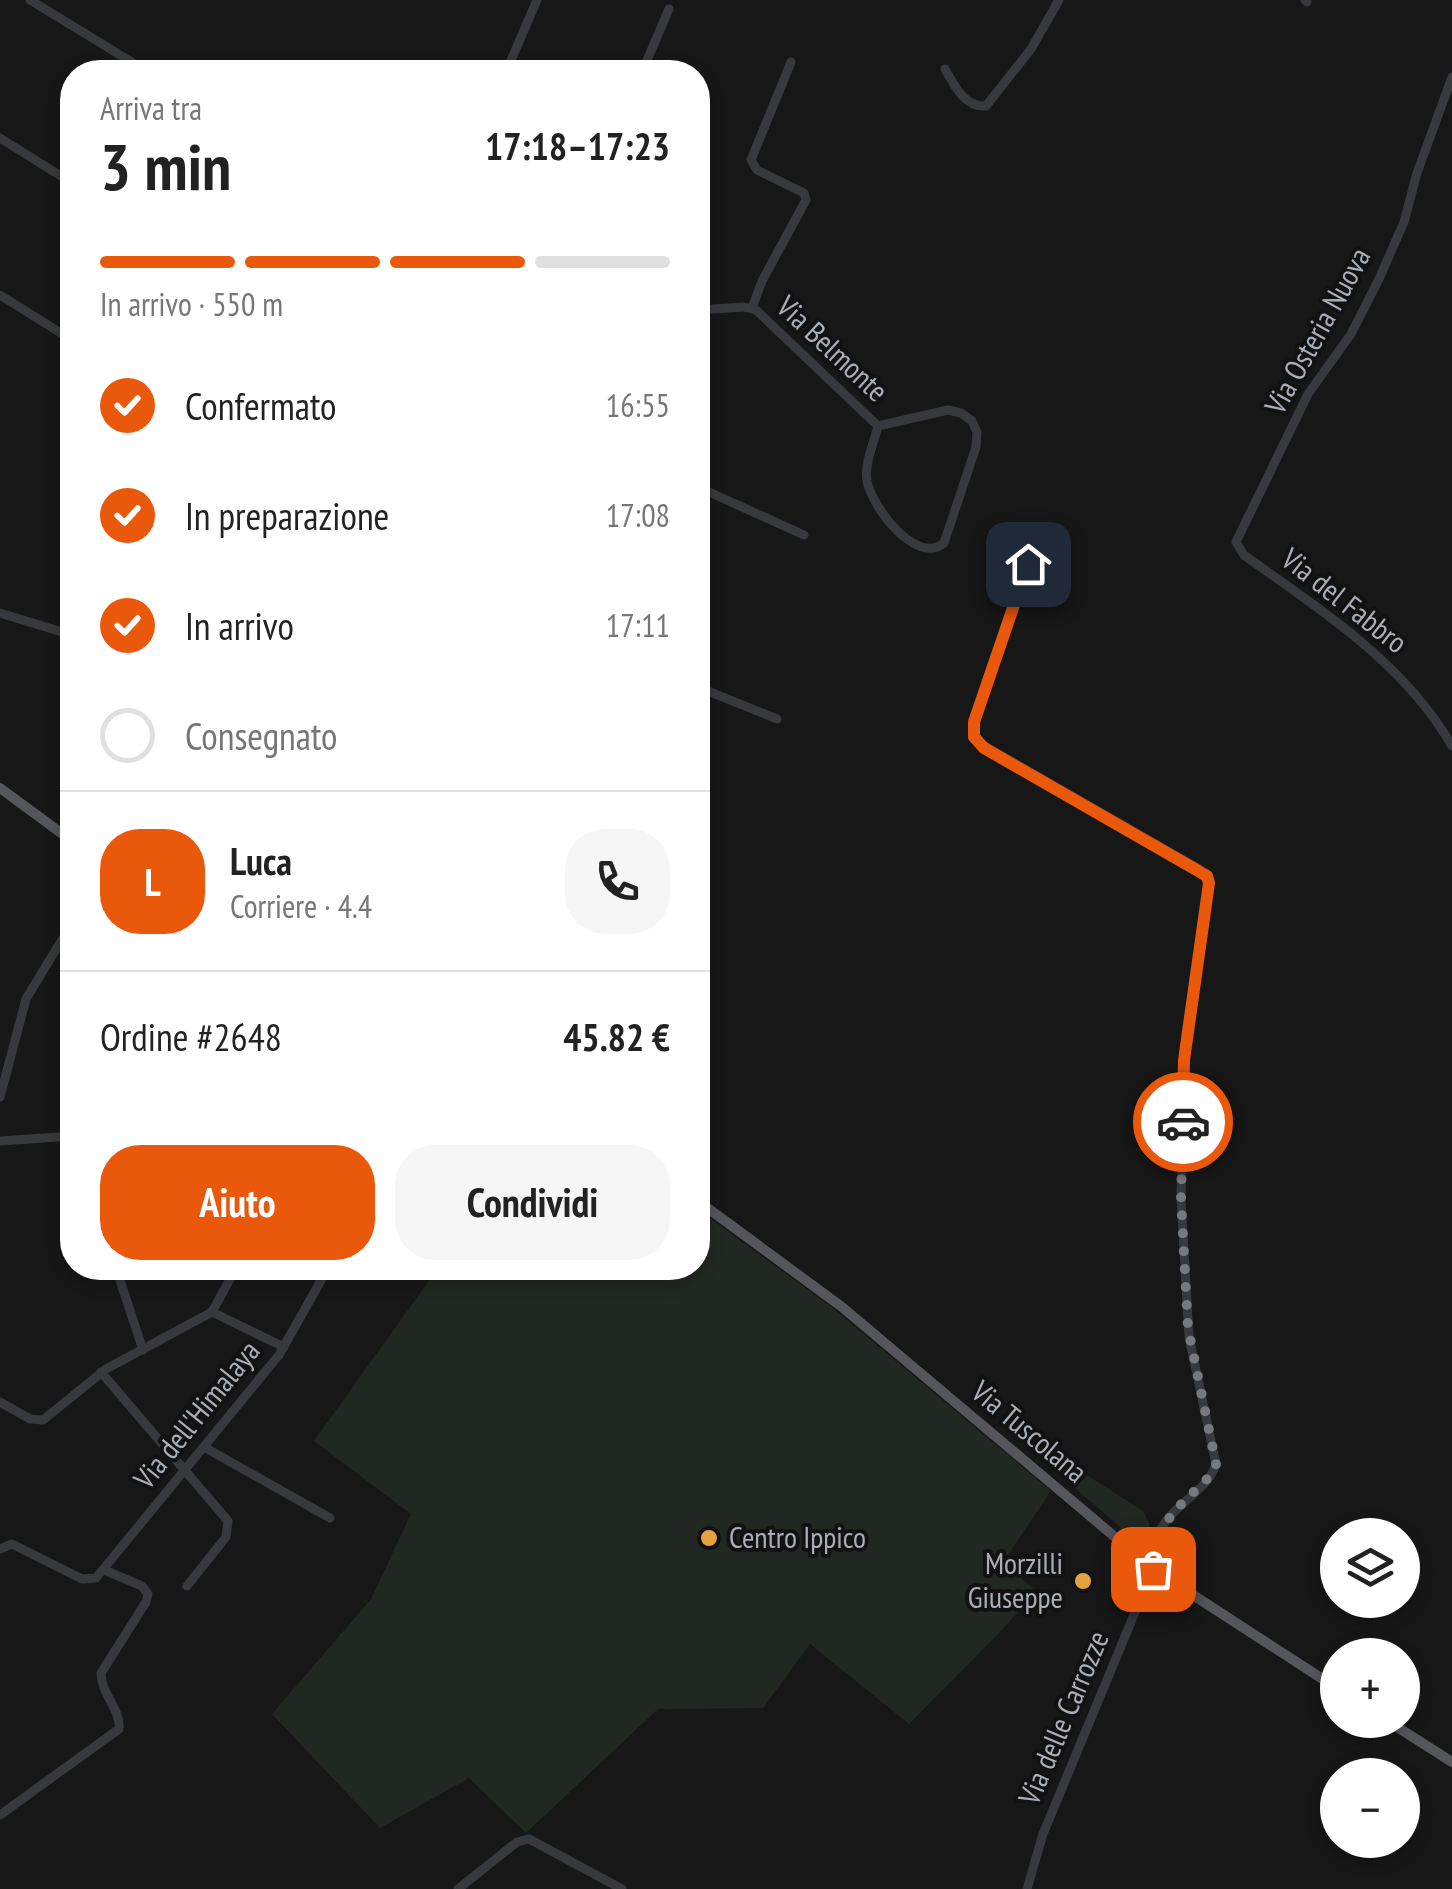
<!DOCTYPE html>
<html lang="it">
<meta charset="utf-8">
<style>
body{margin:0;font-family:"PT Sans Narrow",sans-serif;background:#f6f6f6;color:#222;height:100vh;display:flex;flex-direction:column;font-size:38px;white-space:nowrap}
*{box-sizing:border-box;margin:0}
p{font-size:32px;color:#767676}
.icon{flex:none;width:55px;height:55px;fill:none;stroke:currentColor;stroke-width:2;stroke-linecap:round;stroke-linejoin:round}
.map{position:relative;flex:1;overflow:hidden}
.sheet{position:absolute;left:60px;top:60px;width:650px;height:1220px;display:flex;flex-direction:column;background:#fff;border-radius:40px;box-shadow:0 5px 15px #0003}
.sheet>*{flex:none}
.buttons{position:absolute;left:1320px;top:1518px;display:grid;gap:20px}
.buttons a{display:grid;place-items:center;width:100px;height:100px;border-radius:50%;background:#fff;box-shadow:0 5px 15px #0003;font-size:50px}
.pin{position:absolute;display:grid;place-items:center;width:85px;height:85px;color:#fff;margin:-42px;border-radius:20px;box-shadow:0 5px 15px #0006}
.courier{position:absolute;display:grid;place-items:center;width:100px;height:100px;margin:-50px;border:8px solid #ea580c;border-radius:50%;background:#fff;color:#222;box-shadow:0 2px 12px #0007}
.head em{font-style:normal;font-weight:600}
.head div{display:flex;flex-direction:column-reverse}
.head{display:flex;align-items:center;justify-content:space-between;height:170px;padding:0 40px}
h1{font-size:65px;font-weight:600;line-height:75px}
.bar{display:grid;grid-template-columns:repeat(4,1fr);gap:15px 10px;align-content:center;height:120px;padding:0 40px}
.bar i{height:12px;border-radius:8px;background:#e0e0e0}
.bar .on{background:#ea580c}
.bar p{grid-column:span 4}
.line{display:flex;align-items:center;gap:25px;padding:0 40px;border-top:2px solid #e0e0e0}
.line div{flex:1}
.round{display:grid;place-items:center;flex:none;width:105px;height:105px;border-radius:40px;background:#f6f6f6}
ol{padding:0 40px;list-style:none}
li{display:flex;align-items:center;gap:30px;height:110px}
li p{margin-inline-start:auto}
li .icon{padding:10px;border-radius:50%;background:#ea580c;color:#fff;stroke-width:4}
li:last-child{color:#767676}
li i{width:55px;height:55px;border:5px solid #e0e0e0;border-radius:50%}
.primary-button{display:flex;gap:20px;margin-top:auto;padding:20px 40px}
.primary-button a{flex:1;height:115px;border-radius:40px;background:#ea580c;color:#fff;font-size:40px;font-weight:600;line-height:115px;text-align:center}
.primary-button a+a{background:#f6f6f6;color:#222}
.map>svg:first-child{display:block}
.green{fill:#212821}
.lines{fill:none;stroke-linecap:round;stroke-linejoin:round}
.minor{stroke:#38393d;stroke-width:9}
.major{stroke:#54565c;stroke-width:10}
.done{stroke:#767a7f;stroke-width:10;stroke-dasharray:0 18}
.route{stroke:#ea580c;stroke-width:12}
.poi-dot{fill:#e6a240;stroke:#121213;stroke-width:4}
.labels{text-anchor:middle;stroke-width:8;stroke-linejoin:round;paint-order:stroke}
.street-label{font-size:30px;fill:#a9afb7;stroke:#121213}
.poi-label{font-size:30px;fill:#a9afb7;stroke:#121213;text-anchor:start}
</style>
<div class="map">
<svg width="1452" height="1889" viewBox="0 0 1452 1889">
<rect width="100%" height="100%" fill="#171718"/>
<g class="green">
<path d="M698,1209L835,1310L1051,1491L1003,1562L1036,1591L1003,1629L909,1724L810,1644L763,1708L658,1709L526,1833L469,1778L380,1828L272,1714L371,1599L411,1514L314,1441L438,1268H698Z"/>
<path d="M1085,1474L1143,1511L1149,1523V1552L1075,1488Z"/>
</g>
<g class="lines">
<g class="minor">
<path d="M30,0L148,72"/>
<path d="M1305,0L1307,2"/>
<path d="M945,69C954,85 965,108 986,106L1031,49L1059,0"/>
<path d="M506,72L537,0"/>
<path d="M642,72L669,9"/>
<path d="M1452,77L1417,173L1404,222L1379,279L1351,334L1308,394L1236,542L1244,555C1320,610 1404,662 1452,746"/>
<path d="M0,138L72,183"/>
<path d="M0,295L72,340"/>
<path d="M752,308L762,281L806,200L804,193L757,170L751,160L791,62"/>
<path d="M698,310L744,307L756,310L878,426"/>
<path d="M948,410L961,413L972,421L977,432L976,447L944,543C916,566 872,507 867,481C864,464 874,443 878,426Z"/>
<path d="M698,487L804,535"/>
<path d="M0,613L72,635"/>
<path d="M698,687L777,719"/>
<path d="M0,1097L26,999L72,923"/>
<path d="M0,1141L72,1136"/>
<path d="M116,1268L143,1350"/>
<path d="M212,1312L236,1268"/>
<path d="M101,1372L228,1521L226,1537L187,1586"/>
<path d="M0,1402L30,1419L43,1420L106,1369L212,1312L284,1347"/>
<path d="M204,1447L330,1518"/>
<path d="M0,1549L12,1544L82,1579L96,1578L279,1355L328,1268"/>
<path d="M0,1815L119,1729C121,1709 101,1694 101,1673L146,1602L148,1594L142,1586L104,1570"/>
<path d="M458,1889L517,1842L529,1839L622,1889"/>
<path d="M1027,1889L1043,1834L1153,1569C1155,1558 1154,1546 1158,1535C1169,1506 1207,1493 1216,1464L1189,1337L1181,1199L1184,1061L1209,883L1199,869L976,741L974,723L1028,564"/>
</g>
<g class="major">
<path d="M0,788L72,841"/>
<path d="M698,1201L842,1307L1153,1569L1338,1689"/>
<path d="M1386,1720L1452,1762"/>
</g>
</g>
<g class="lines">
<path class="done" d="M1153,1569C1159,1516 1177,1510 1212,1474L1216,1464L1188,1328L1181,1199L1183,1122"/>
<path class="route" d="M1028,564L974,722V737L984,748L1207,876L1209,883L1184,1060L1183,1122"/>
</g>
<g class="poi-dot">
<circle cx="709" cy="1538" r="10"/>
<circle cx="1083" cy="1581" r="10"/>
</g>
<g class="labels">
<g class="street-label">
<text transform="translate(1318 331) rotate(-61)" y="10">Via Osteria Nuova</text>
<text transform="translate(832 349) rotate(43)" y="10">Via Belmonte</text>
<text transform="translate(1344 601) rotate(38)" y="10">Via del Fabbro</text>
<text transform="translate(197 1415) rotate(-51)" y="10">Via dell'Himalaya</text>
<text transform="translate(1029 1432) rotate(40)" y="10">Via Tuscolana</text>
<text transform="translate(1064 1718) rotate(-67)" y="10">Via delle Carrozze</text>
</g>
<g class="poi-label">
<text x="729" y="1548">Centro Ippico</text>
<text x="1063" y="1574" text-anchor="end">Morzilli<tspan x="1063" dy="34">Giuseppe</tspan></text>
</g>
</g>
</svg>
<div class="buttons">
<a><svg class="icon" aria-label="layers" viewBox="0 0 24 24"><path d="M12 4l9 5-9 5-9-5zM3 14l9 5 9-5"/></svg></a>
<a>+</a>
<a>−</a>
</div>
<div class="pin" style="left:1153px;top:1569px;background:#ea580c"><svg class="icon" aria-label="bag" viewBox="0 0 24 24"><path d="M5 8h14l-1 12H6zM9 8a3 3 0 0 1 6 0"/></svg></div>
<div class="pin" style="left:1028px;top:564px;background:#1f2937"><svg class="icon" aria-label="home" viewBox="0 0 24 24"><path d="M3 11l9-7 9 7M6 9v11h12V9"/></svg></div>
<div class="courier" style="left:1183px;top:1122px"><svg class="icon" aria-label="car" viewBox="0 0 24 24"><path d="M5 17H2v-5l4-1 3-4h7l3 4 3 1v5h-3M9 17h6M6 11h13"/><circle cx="7" cy="17" r="2"/><circle cx="17" cy="17" r="2"/></svg></div>
<section class="sheet">
<div class="head"><div><h1>3 min</h1><p>Arriva tra</p></div><em>17:18–17:23</em></div>
<div class="bar"><i class="on"></i><i class="on"></i><i class="on"></i><i></i><p>In arrivo · 550 m</p></div>
<ol>
<li><svg class="icon" aria-label="check" viewBox="0 0 24 24"><path d="M5 12l5 5 9-10"/></svg>Confermato<p>16:55</p></li>
<li><svg class="icon" aria-label="check" viewBox="0 0 24 24"><path d="M5 12l5 5 9-10"/></svg>In preparazione<p>17:08</p></li>
<li><svg class="icon" aria-label="check" viewBox="0 0 24 24"><path d="M5 12l5 5 9-10"/></svg>In arrivo<p>17:11</p></li>
<li><i></i>Consegnato</li>
</ol>
<div class="line" style="height:180px"><b class="round" style="background:#ea580c;color:#fff">L</b><div><b>Luca</b><p>Corriere · 4.4</p></div><a class="round"><svg class="icon" aria-label="phone" viewBox="0 0 24 24"><path d="M5 4h4l2 5-3 2q2 4 5 5l2-3 5 2v4C11 20 4 13 5 4z"/></svg></a></div>
<div class="line" style="height:130px"><div>Ordine #2648</div><b>45.82 €</b></div>
<div class="primary-button"><a>Aiuto</a><a>Condividi</a></div>
</section>
</div>
